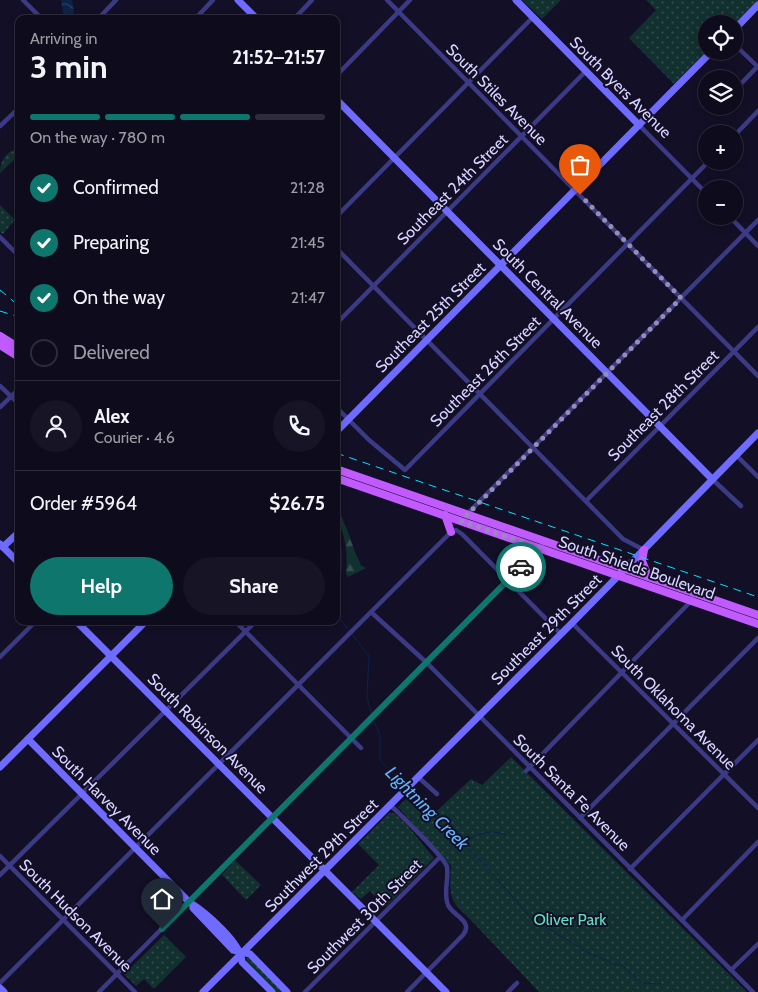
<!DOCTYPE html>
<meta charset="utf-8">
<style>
body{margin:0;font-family:Cabin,sans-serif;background:#171425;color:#f1f3f6;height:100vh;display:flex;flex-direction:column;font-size:19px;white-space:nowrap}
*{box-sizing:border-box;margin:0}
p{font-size:16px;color:#9b9ba3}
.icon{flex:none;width:28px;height:28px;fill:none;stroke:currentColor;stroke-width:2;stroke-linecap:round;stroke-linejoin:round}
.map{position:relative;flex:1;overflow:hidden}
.drawer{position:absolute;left:15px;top:15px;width:325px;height:610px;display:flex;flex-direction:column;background:#0e0b1c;border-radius:10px;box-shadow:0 2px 8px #0003,0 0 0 1px #2e2b3b}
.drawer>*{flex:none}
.buttons{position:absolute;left:698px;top:15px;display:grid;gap:10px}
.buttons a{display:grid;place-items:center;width:45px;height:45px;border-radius:50%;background:#0e0b1c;box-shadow:0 2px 8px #0003,0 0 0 1px #2e2b3b;font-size:25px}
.pin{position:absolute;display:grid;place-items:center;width:42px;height:42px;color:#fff;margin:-51px -21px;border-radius:50% 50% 50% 0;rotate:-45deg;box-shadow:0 0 5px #0007}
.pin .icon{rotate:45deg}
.courier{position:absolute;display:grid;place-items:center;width:50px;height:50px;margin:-25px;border:4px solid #0f766e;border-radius:50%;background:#fff;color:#222;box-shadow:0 1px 6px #0007}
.head em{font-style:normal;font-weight:800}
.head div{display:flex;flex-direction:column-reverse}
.head{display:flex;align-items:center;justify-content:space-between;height:85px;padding:0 15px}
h1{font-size:32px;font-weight:800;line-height:38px}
.bar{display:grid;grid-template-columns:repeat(4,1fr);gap:8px 5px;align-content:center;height:60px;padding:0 15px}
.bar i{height:6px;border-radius:4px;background:#2e2b3b}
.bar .selected{background:#0f766e}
.bar p{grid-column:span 4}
.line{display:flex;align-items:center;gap:12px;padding:0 15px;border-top:1px solid #2e2b3b}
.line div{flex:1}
.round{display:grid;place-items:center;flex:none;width:52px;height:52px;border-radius:26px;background:#171425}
ol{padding:0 15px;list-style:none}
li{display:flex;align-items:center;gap:15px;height:55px}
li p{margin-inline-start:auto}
li .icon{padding:5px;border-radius:50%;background:#0f766e;color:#fff;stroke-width:4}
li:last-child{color:#9b9ba3}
li i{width:28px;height:28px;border:2px solid #2e2b3b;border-radius:50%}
.primary-button{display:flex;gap:10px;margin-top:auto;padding:10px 15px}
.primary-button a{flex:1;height:58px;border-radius:30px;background:#0f766e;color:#fff;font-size:20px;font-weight:800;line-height:58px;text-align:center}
.primary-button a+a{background:#171425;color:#f1f3f6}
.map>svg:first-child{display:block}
.grass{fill:url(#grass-dots)}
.forest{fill:url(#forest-firs)}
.water{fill:url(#water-waves)}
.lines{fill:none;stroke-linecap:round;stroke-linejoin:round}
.stream{stroke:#0c2248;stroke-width:1}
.street{stroke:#3d3a85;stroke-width:4.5}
.secondary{stroke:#6f6bff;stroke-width:7}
.primary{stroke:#c25bff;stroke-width:8}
.rail{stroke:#00e5ff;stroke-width:1;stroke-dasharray:8 6;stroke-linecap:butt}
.done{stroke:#948fb3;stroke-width:5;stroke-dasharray:0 9}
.route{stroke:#0f766e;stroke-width:6}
.labels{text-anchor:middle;stroke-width:4;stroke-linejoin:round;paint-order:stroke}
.street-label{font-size:16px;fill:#d9d4ff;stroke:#130f26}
.park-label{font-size:16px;fill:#5fe0c0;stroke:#130f26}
.water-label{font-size:18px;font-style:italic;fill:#62b6ff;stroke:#130f26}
</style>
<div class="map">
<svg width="758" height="992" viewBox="0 0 758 992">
<defs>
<pattern id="grass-dots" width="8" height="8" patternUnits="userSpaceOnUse" patternTransform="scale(1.25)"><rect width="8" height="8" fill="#12302f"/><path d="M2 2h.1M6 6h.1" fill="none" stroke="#344d4e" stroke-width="1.8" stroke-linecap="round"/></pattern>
<pattern id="forest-firs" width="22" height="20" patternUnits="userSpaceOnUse" patternTransform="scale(1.25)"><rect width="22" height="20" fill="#12302f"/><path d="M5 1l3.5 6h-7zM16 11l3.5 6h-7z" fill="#344d4e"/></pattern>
<pattern id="water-waves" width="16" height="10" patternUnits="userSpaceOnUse" patternTransform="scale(1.25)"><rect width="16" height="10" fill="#0c2248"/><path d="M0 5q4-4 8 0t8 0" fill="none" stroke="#2f4163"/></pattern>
</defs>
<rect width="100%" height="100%" fill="#130f26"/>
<g class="grass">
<path d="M522,0H561L542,19Z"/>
<path d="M646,0H758V2L734,26V24H706V51H709L700,57L674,84L629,38L656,10Z"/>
<path d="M19,149V158L17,157L0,173C0,162 6,150 19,149Z"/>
<path d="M0,205L14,219L19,215L3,234L0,232Z"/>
<path d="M511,757L747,992H539L466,915C447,900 450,889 451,866L398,807L406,799L428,819L471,779L482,785Z"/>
<path d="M389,813H394L406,824L434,858L386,907L370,891L361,899L352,892L379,865L358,844Z"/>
<path d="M235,860L261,885L246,900L222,875Z"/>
<path d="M164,935L186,957L154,989L144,979L136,986L124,974Z"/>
<path d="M247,958H249L284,992H276L246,962Z"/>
</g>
<path class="forest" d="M336,503L340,506L338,510C348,527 352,548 361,565L366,568L348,577L346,574C347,561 347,547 343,534C339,521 336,517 336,503Z"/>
<path class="water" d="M61,0H72L75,19H64Z"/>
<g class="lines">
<g class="stream">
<path d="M336,529C349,561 336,584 338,616L349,631"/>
<path d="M352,634L369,656L367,697L372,715"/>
<path d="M373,719L380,735V760L405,786"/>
<path d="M409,791L487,867L531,918L587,952L614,964L622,965L642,983L661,984"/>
<path d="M461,843C476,834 491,828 506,835"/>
</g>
<g class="street">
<path d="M23,0L42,19"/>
<path d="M387,0L758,376"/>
<path d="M98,19L116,0"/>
<path d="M195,19L213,0"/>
<path d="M294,19L312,0"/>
<path d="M734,44L758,67"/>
<path d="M336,76L410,0"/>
<path d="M734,91L757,67"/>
<path d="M639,125L706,193"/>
<path d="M0,126L19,108"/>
<path d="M734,136L758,111"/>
<path d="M729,216L758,246"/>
<path d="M336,217L533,17"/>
<path d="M0,237L19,256"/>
<path d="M336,248L623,539L644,550"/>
<path d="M336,324L586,71"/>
<path d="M0,386L19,404"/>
<path d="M0,407L19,389"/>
<path d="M336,407L369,440L405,470L709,161"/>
<path d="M736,455L758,477"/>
<path d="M712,479L741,506"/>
<path d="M586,501L758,327"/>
<path d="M467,514L758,220"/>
<path d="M371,612L427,663L753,992"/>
<path d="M235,621L361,748"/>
<path d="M572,623L758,808"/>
<path d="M0,657L36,621"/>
<path d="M526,771L692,600L694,592"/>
<path d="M418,777L437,794"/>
<path d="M390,805C399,813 445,858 447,867C449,879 443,893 448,905C453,916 474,921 463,935L407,992"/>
<path d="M580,818L758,638"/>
<path d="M0,856L135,992"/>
<path d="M630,869L758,740"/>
<path d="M0,875L256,621"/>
<path d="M682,920L758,842"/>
<path d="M731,970L758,944"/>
<path d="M0,983L451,532L456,530L462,534L561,634"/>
<path d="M99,992L546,541"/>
<path d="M305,992L440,857"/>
<path d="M508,992L517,983"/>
</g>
<g class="secondary">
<path d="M238,0L257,19"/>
<path d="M516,0L639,125"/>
<path d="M734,30L758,5"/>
<path d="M336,99L712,479"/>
<path d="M336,432L712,51"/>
<path d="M0,544L19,563"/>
<path d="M3,547L19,532"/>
<path d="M76,621L446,992"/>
<path d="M28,739L189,902C205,912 242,943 242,962L272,992"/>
<path d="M0,767L146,621"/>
<path d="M193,908L233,950L250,954L287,992"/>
<path d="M0,988L4,992"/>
<path d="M203,992L572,623L758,433"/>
</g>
<g class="primary">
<path d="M0,336L19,348"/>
<path d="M0,345L19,357"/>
<path d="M336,469L758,615"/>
<path d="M336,478L758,624"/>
<path d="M445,515L451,532"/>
<path d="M644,550L642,561L648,576"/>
</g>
<g class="rail">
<path d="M0,290L19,306"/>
<path d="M0,311L19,317"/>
<path d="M336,453L758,597"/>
</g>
</g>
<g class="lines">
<path class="done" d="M521,567L539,548L461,521L681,298L580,195"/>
<path class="route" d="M162,929L521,567"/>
</g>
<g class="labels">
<g class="street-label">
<text transform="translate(621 87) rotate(45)" y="6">South Byers Avenue</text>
<text transform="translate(497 94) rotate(45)" y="6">South Stiles Avenue</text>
<text transform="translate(452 189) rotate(-45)" y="6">Southeast 24th Street</text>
<text transform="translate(548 293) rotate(45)" y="6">South Central Avenue</text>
<text transform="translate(430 317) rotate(-45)" y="6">Southeast 25th Street</text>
<text transform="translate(485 371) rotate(-45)" y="6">Southeast 26th Street</text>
<text transform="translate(663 405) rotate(-45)" y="6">Southeast 28th Street</text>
<text transform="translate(637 567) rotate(19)" y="6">South Shields Boulevard</text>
<text transform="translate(546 629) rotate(-45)" y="6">Southeast 29th Street</text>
<text transform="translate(674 707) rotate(45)" y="6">South Oklahoma Avenue</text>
<text transform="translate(208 733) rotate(45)" y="6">South Robinson Avenue</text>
<text transform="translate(572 792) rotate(45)" y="6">South Santa Fe Avenue</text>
<text transform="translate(107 800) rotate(45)" y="6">South Harvey Avenue</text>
<text transform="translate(321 855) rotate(-45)" y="6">Southwest 29th Street</text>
<text transform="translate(76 915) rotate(45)" y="6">South Hudson Avenue</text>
<text transform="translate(364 916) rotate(-45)" y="6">Southwest 30th Street</text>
</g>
<g class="park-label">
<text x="570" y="925">Oliver Park</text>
</g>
<g class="water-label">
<text transform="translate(427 808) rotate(45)" y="6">Lightning Creek</text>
</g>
</g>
</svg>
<div class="buttons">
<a><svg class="icon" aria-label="locate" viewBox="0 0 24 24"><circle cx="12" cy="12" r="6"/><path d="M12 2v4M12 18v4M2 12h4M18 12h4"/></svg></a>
<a><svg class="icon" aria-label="layers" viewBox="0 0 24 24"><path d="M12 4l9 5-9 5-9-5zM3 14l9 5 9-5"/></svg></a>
<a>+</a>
<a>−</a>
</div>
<div class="pin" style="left:580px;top:195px;background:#ea580c"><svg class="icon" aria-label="bag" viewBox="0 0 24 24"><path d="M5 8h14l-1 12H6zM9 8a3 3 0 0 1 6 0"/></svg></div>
<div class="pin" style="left:162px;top:929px;background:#1f2937"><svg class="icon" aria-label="home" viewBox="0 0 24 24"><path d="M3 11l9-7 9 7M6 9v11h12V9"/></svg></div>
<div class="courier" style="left:521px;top:567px"><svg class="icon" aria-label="car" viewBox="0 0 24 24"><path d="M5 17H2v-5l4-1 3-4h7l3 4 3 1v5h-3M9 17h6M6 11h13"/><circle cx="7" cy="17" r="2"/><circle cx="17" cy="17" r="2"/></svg></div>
<section class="drawer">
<div class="head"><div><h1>3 min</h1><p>Arriving in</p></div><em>21:52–21:57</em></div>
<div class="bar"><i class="selected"></i><i class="selected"></i><i class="selected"></i><i></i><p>On the way · 780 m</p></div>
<ol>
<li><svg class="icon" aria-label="check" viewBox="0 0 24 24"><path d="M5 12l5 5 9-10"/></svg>Confirmed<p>21:28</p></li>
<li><svg class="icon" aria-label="check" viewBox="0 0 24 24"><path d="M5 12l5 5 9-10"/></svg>Preparing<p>21:45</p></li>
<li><svg class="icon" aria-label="check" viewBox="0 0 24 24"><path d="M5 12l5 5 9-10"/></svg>On the way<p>21:47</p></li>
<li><i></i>Delivered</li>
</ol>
<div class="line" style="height:90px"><a class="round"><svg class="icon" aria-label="person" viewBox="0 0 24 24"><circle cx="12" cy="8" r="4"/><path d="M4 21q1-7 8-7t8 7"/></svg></a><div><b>Alex</b><p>Courier · 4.6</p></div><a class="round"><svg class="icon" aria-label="phone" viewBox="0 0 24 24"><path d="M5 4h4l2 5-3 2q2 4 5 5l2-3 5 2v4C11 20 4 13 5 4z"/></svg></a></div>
<div class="line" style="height:65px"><div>Order #5964</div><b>$26.75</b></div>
<div class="primary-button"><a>Help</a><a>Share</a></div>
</section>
</div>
